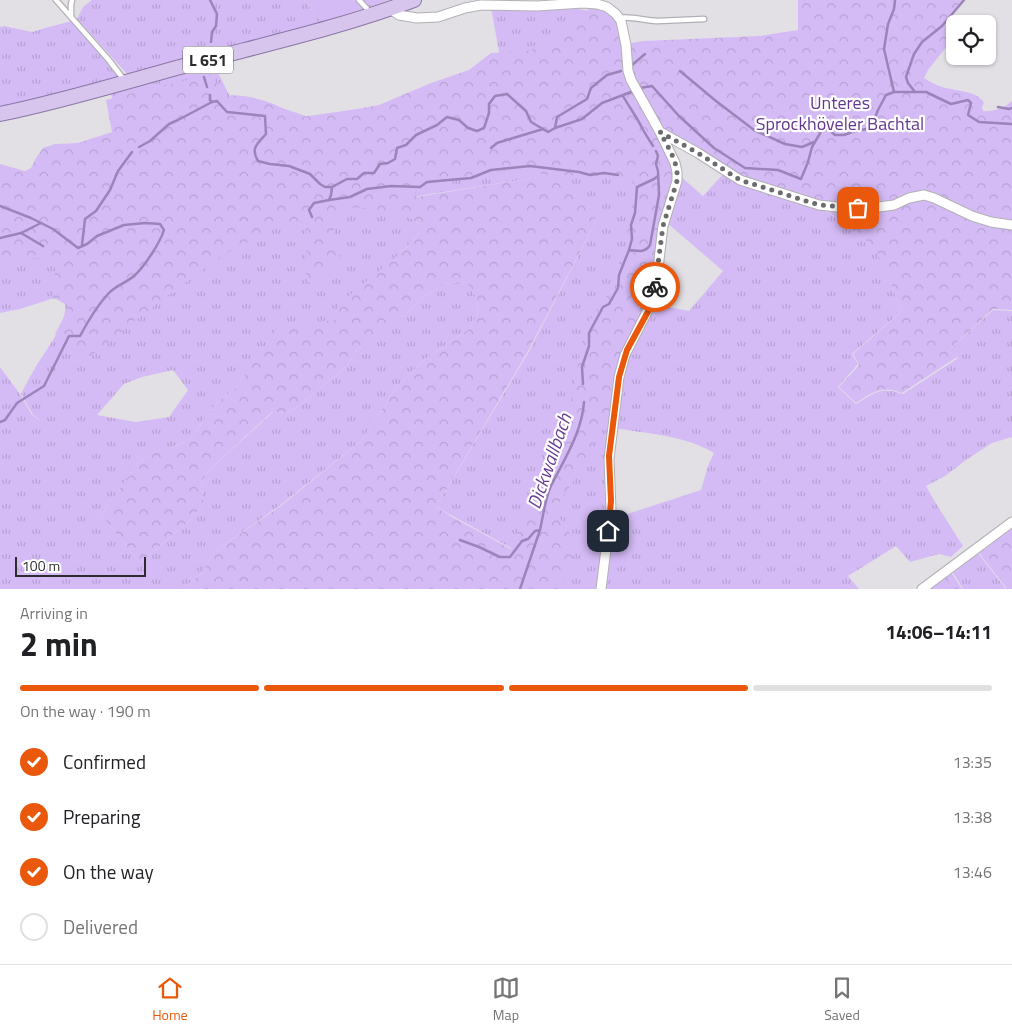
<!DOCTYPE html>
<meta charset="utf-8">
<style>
body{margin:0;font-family:"Titillium Web",sans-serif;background:#f2f2f2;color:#202124;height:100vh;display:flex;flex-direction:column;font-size:19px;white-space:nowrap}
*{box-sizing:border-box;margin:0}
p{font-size:16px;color:#757577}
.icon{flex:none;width:28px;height:28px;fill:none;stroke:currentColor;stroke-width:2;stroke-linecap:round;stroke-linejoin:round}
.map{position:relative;height:589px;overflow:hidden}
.sheet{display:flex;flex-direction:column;background:#fff;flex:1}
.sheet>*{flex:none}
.fabs{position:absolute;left:946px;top:15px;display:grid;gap:10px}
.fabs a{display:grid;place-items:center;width:50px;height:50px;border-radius:8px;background:#fff;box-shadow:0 1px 4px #0004;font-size:25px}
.scale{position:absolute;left:15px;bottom:12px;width:131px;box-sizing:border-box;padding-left:5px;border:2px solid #2c2c2e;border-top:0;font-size:14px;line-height:18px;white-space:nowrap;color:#2c2c2e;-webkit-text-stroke:4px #fff;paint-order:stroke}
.pin{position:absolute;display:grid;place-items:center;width:42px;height:42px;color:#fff;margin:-21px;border-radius:10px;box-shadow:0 2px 8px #0006}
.courier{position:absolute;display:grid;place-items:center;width:50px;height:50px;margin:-25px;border:4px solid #ea580c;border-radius:50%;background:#fff;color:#222;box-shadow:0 1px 6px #0007}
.overview em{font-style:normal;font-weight:700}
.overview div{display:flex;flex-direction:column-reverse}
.overview{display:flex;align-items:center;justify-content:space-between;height:85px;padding:0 20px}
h1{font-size:32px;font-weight:700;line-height:38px}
.bar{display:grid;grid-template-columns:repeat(4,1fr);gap:8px 5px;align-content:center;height:60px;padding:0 20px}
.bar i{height:6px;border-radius:4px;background:#e0e0e0}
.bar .selected{background:#ea580c}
.bar p{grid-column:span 4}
ol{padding:0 20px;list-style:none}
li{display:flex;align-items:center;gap:15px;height:55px}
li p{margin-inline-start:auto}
li .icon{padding:5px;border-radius:50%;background:#ea580c;color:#fff;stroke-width:4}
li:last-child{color:#757577}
li i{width:28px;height:28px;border:2px solid #e0e0e0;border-radius:50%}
.dock{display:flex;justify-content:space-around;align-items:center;height:70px;border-top:1px solid #e0e0e0;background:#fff;font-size:14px;color:#757577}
.dock a{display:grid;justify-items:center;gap:2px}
.dock .selected{color:#ea580c}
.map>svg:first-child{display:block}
.grass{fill:url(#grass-tufts);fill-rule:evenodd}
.forest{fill:url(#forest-crowns);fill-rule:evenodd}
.garden{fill:#d5bbf6}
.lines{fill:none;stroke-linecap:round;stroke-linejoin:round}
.stream{stroke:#9c84ba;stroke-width:2.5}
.lane-casing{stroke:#b2b0b4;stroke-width:7}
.street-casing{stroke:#b2b0b4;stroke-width:11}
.primary-casing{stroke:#8a76a4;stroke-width:16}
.lane{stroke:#fff;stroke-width:4.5}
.street{stroke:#fff;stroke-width:9}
.primary{stroke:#d7c5ee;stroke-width:14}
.done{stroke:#6c6b6e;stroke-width:5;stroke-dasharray:0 9}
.route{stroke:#ea580c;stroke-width:6}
.labels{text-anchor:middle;stroke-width:4.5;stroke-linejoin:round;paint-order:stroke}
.shield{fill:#fff;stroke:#6b6b6d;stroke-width:1}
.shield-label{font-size:16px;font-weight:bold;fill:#2c2c2e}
.park-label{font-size:18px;fill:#64388f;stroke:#fff}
.water-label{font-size:19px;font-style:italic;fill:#693e95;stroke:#fff}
</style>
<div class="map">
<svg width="1012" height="589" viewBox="0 0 1012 589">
<defs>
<pattern id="grass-tufts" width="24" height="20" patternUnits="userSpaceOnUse" patternTransform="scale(1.25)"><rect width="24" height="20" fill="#d5bbf6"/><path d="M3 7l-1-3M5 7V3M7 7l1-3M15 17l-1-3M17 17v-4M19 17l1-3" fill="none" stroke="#b7a1d3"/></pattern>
<pattern id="forest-crowns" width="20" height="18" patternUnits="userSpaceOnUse" patternTransform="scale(1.25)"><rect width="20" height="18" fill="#d5bbf6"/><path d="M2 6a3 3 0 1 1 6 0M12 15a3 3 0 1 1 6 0" fill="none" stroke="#b7a1d3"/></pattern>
</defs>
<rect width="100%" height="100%" fill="#e2e0e5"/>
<g class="grass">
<path d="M92,0H304L321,22L128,75L77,19L83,7Z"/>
<path d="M363,0H389L369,7Z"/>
<path d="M568,7L615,16L653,120L616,384L610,501L599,589H505L518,559L511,548L436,507L528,353L596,221L558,174L412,197L410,218L420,224V231L418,235L335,321L278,328L236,388L216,403L191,438L170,449H160L139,462L101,515L140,563L192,518L204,503L201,482L210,469L273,412L288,413L300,405L347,366L357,350L390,319L404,316L425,296L444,284L458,282L470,285L477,299L478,308L477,315L469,329L424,360L398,385L362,440L282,504L215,551L201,574L182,589H0V367L20,394L32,415L43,423L33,415L21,394C25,386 29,378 34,370C43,353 68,324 65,304L54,298L20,309L0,313V166L18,175L120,142L111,92L215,66L230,97L273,105L315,119L363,112L501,62L491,8ZM173,370L188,390L169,417L136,422L97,415L124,384L142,377Z"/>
<path d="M72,21L107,61L118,77L62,93L0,107V27L4,26L32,32L45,28Z"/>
<path d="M725,172L819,206L875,246L902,311L852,354L858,364L838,387L856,404C875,393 880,386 903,394L958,358L948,351L993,310L1012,311V437L992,443L966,460L945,476L926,486L935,502L963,546L951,557L939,554L910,562L896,546L848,576L859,589H603L612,519L701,490L708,466L714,453C684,435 648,434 614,428L628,349L653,304L689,311L723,271L666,222L679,175L703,196Z"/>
<path d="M974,548L1006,589H963L950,568Z"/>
</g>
<g class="forest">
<path d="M798,0H962L942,25H955V36L928,70L924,78C929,81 934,84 939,86C952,91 978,90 984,103L982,107L983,111C994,112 1004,108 1012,101V310L993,309L948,351L957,357L902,393C881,385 874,392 856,403L839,387L859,365L853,354L902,311L875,247L820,206L821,204L737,176L709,160L660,125L676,161L651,299L630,341L610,434L604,433L602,423L581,470L554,510L566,527V529L578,542L563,585L560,589H182L201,574L215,551L282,505L362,440L398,385L424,360L469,329L477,315L478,308L477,299L469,285L458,282L444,284L425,296L404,316L390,320L357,350L347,366L300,405L288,413L272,412L210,469L201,482L204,503L192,518L140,563L101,515L139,462L160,449H170L191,438L216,403L236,388L278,327L335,320L340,303L403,251L418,235L420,231V224C407,213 367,206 349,208C343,209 336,211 330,213L340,258C335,268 322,284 311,284L306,279V228L300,222H286L223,255L159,302L83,362L55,334L67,311V305L60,298L53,299L56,260L23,257L0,265V164L25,171L31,168L36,158L43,148L55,144L78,143L112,132L106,100L212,74L223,96C238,93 264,99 278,106C284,109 289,114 294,118L357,109L379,105L431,83L469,70L491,53L526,51L541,47L554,41L591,7L605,9L618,14L626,44L643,41L759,36L798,30ZM512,169L550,175L417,197L410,185ZM560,175L625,177L633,181L636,189L632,208L628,224L626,248L621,258L616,270L614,285L589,321L583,338L566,427L560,446L529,504L511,549L454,518L436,507L527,353L596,221Z"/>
<path d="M1012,522V589H1007L975,548Z"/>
<path d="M949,569L962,589H923Z"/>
</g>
<path class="garden" d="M304,0H363L369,7L321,22Z"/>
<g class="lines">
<g class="stream">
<path d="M210,0L217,14L216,26L212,32L211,42"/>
<path d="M631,66L645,54"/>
<path d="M680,71L716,101L754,130L785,144L802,147L814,142"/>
<path d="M204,77L207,87"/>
<path d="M640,88L652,86L679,116L714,148L745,168L778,170L801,179L808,162L812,147L822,130H829L835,135H844L852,132L866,129L874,120L878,110L886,95L894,92H926L951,104L968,100L971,103L968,115L979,122L1012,124"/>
<path d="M894,92L884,49L888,24L894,9L895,0"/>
<path d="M915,92L908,83L906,77L914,54L922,42L942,26L964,0"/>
<path d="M210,95V100L212,102"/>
<path d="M623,96C629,107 637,117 642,128C646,135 649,140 653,146"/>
<path d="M998,107L1009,109L1012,108"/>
<path d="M555,128L557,117L587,99L591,88L607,75L621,71"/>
<path d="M139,147L150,141L169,124L178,120L212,102L217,101L227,112L265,116L266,134C258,143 250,148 258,161L270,164L289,166L310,174L320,184L325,187H332L347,179H357L364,173H374L380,164L388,163L395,159L397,148L406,145L416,135L437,125L447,117L459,120L468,128L477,131L484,128L489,113V104L495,96L507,94L526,111L531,122L548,132L555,128L582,119L602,103L631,92"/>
<path d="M491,148L497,143L543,129"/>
<path d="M329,200L331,195L332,187"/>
<path d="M0,206L31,218L53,229L78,248L87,244L97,236L124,225L145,223L160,224L164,230C160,243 144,267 134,276C126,283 115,286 108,294C96,307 88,321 80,336H69L44,386L17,403L5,420L0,422"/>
<path d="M312,217L309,210L314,203L329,200L350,197L367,189L391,186L420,187L427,182L471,178L491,170L530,166L579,172L590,175L604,173L618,175"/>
<path d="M21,233L43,246"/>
<path d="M0,238L21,233L41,223"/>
<path d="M82,245L85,219L96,211L110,190L118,171L132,152"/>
<path d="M629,250L632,239L631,225L635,213L637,187L654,179L658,176"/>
<path d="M583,384L582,367L589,346V333L603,307L609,304L618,288L619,275L629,250C638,251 645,253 650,245L659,195L658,171L656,164L658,156L656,151"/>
<path d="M460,540L479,547L500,557H510L522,541L528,539L535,531L540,530C543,516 545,501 550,488C563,461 582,433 584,402"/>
<path d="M520,589L540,530"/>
</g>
<g class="lane-casing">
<g id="lane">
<path d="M56,0L108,59L125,81"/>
<path d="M359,0L370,12"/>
<path d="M71,16V5L72,0"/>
<path d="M619,18C633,16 645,21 658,21L704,19"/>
</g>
</g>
<g class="street-casing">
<g id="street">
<path d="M390,9L399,15L417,18L438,17L465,8L481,5L537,6L583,3L597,4L607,7L616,14L621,21L626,45L628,71L631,80L660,132L675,163L677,172V181L663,226L657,277L651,304L625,355L619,377L609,459L611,509L601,589"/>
<path d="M662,133L698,153L740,180L819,205L846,208H871L894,205L909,198L924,195L934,198L972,216L991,222L1012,225"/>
<path d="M922,589L1012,522"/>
</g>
</g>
<g class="primary-casing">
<path id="primary" d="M0,114C64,101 128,81 191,64C266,44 342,27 414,0"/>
</g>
<use href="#lane" class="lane"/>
<use href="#street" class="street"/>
<use href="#primary" class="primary"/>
</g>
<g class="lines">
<path class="done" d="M655,287L663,226L677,181C679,163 668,147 660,132L698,153L740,180L819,205L858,208"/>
<path class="route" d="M608,531L611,501L609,456L619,377L627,350L650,308L655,287"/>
</g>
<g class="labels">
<rect class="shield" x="183" y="46.5" width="50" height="27" rx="4"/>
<g class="shield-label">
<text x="208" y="66">L 651</text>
</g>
<g class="park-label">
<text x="840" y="109">Unteres<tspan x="840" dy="21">Sprockhöveler Bachtal</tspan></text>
</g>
<g class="water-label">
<text transform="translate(549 461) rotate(-71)" y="7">Dickwallbach</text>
</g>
</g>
</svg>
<div class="fabs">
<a><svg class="icon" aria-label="locate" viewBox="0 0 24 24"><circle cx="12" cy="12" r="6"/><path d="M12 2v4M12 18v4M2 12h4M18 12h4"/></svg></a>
</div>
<div class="scale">100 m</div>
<div class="pin" style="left:858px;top:208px;background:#ea580c"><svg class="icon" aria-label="bag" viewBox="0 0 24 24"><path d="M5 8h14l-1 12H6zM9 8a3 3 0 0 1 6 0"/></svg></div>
<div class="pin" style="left:608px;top:531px;background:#1f2937"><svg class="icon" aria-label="home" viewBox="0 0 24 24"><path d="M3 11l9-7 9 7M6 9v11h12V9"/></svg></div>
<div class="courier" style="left:655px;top:287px"><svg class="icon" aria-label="bike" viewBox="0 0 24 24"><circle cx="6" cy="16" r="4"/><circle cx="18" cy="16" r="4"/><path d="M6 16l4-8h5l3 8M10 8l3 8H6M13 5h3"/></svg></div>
</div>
<section class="sheet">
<div class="overview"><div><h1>2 min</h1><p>Arriving in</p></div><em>14:06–14:11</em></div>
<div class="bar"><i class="selected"></i><i class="selected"></i><i class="selected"></i><i></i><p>On the way · 190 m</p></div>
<ol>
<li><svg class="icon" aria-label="check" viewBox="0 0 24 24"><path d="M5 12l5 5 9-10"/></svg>Confirmed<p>13:35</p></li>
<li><svg class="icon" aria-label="check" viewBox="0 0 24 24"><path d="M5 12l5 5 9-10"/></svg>Preparing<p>13:38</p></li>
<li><svg class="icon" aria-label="check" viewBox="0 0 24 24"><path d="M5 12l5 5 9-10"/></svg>On the way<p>13:46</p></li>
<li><i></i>Delivered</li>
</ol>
</section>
<nav class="dock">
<a class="selected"><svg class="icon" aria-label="home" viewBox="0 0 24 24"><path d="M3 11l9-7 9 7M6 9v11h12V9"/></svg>Home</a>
<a><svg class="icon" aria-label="map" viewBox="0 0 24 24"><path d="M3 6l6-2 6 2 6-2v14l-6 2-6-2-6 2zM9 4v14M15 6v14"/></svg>Map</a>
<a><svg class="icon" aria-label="saved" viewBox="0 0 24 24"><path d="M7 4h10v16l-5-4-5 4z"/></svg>Saved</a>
</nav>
